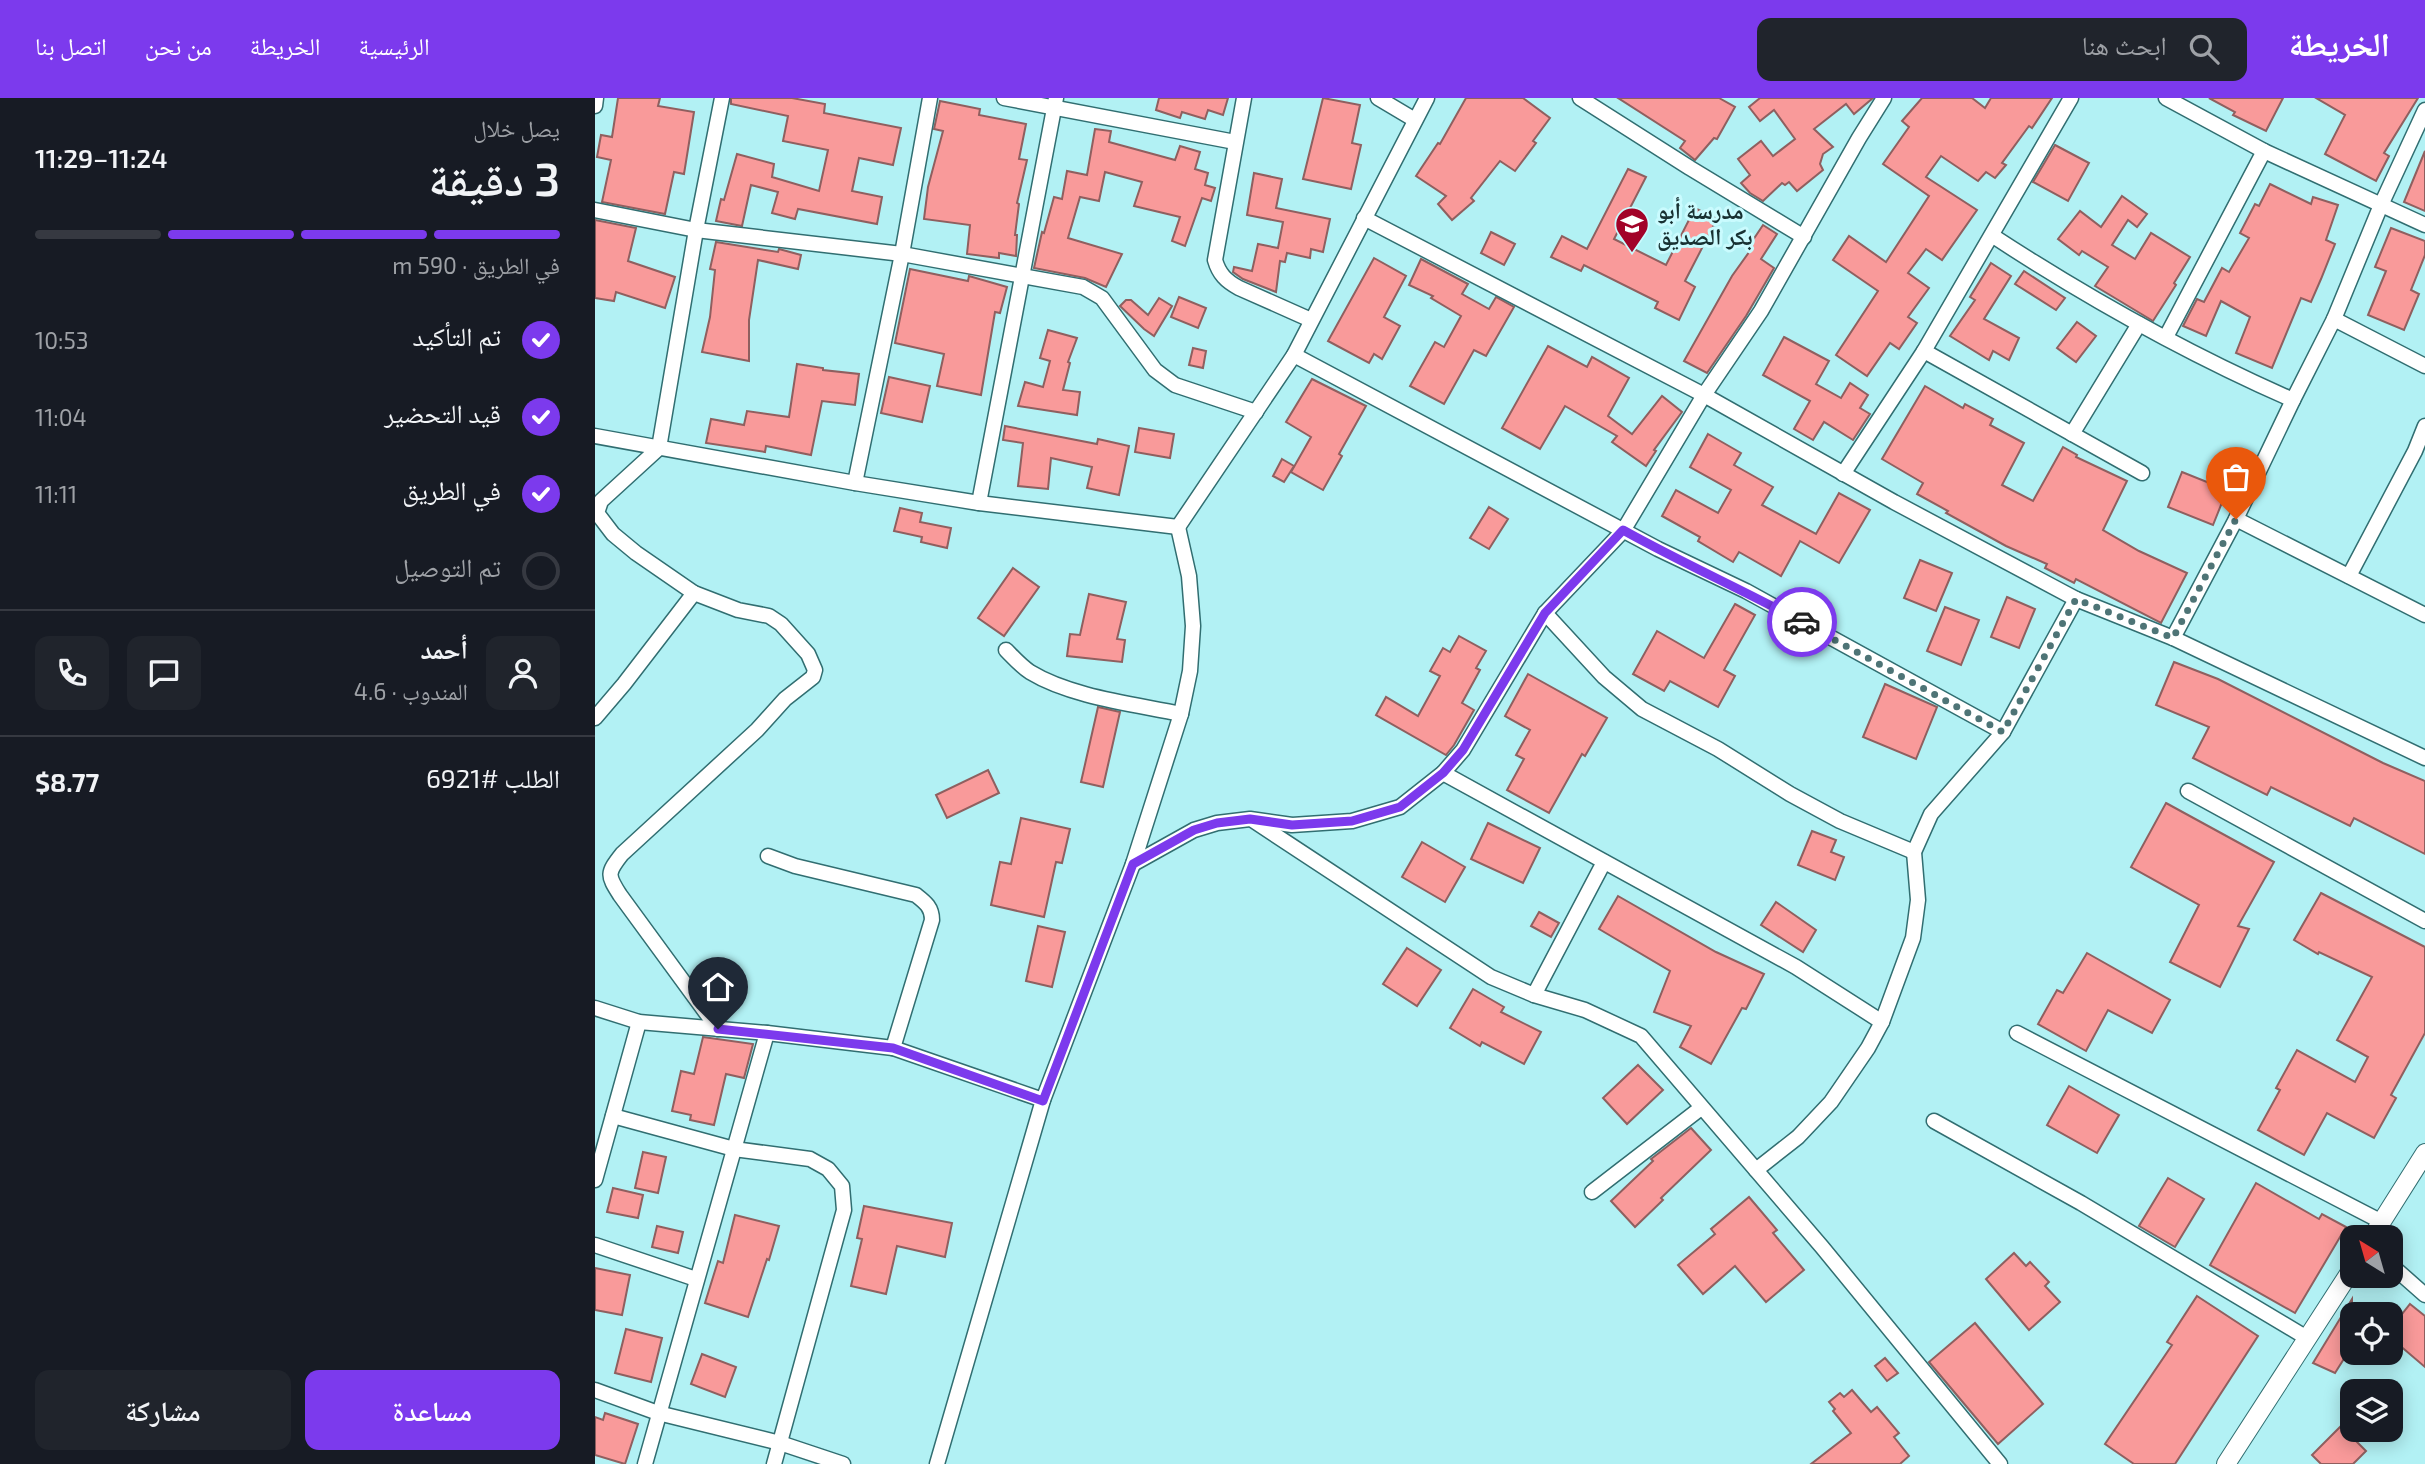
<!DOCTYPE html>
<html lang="ar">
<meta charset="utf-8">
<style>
body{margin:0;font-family:"Exo 2","Noto Naskh Arabic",sans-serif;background:#20242c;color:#f1f3f6;direction:rtl;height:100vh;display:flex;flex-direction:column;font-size:26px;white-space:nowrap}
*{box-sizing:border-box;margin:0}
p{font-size:23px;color:#9ea1a6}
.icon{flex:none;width:38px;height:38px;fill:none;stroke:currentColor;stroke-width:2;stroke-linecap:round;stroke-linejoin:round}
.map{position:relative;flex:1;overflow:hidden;direction:ltr}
.panel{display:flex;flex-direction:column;background:#171b24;width:595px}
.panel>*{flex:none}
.needle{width:46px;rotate:323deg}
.controls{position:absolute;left:1745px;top:1127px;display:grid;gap:14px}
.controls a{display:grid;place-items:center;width:63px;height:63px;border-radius:14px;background:#171b24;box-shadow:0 4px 18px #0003;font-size:35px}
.pin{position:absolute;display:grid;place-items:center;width:60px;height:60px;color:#fff;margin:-72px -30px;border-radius:50% 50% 50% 0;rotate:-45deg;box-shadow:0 0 7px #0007}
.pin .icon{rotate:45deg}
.courier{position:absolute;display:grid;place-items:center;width:70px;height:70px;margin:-35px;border:5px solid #7c3aed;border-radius:50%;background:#fff;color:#222;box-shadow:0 2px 9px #0007}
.head em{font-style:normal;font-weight:600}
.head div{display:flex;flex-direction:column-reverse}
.head{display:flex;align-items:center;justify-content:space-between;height:119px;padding:0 35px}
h1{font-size:46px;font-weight:600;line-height:52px}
.bar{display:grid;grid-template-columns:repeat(4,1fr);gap:10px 7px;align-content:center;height:84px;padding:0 35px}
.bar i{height:9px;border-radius:5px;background:#363941}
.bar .active{background:#7c3aed}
.bar p{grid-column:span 4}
.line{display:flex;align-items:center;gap:18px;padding:0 35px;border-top:2px solid #363941}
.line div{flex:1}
.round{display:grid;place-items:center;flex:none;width:74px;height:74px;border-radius:14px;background:#20242c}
ol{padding:0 35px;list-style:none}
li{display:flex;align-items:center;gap:21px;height:77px}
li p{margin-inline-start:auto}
li .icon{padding:7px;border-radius:50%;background:#7c3aed;color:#fff;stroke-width:4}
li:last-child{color:#9ea1a6}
li i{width:38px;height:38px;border:4px solid #363941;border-radius:50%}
.cta{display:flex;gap:14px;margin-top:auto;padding:14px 35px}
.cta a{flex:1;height:80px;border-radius:14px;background:#7c3aed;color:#fff;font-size:28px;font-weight:600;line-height:80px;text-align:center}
.cta a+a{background:#20242c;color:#f1f3f6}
header{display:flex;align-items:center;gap:42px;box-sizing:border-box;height:98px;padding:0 35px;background:#7c3aed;color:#fff}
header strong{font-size:33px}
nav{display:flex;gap:38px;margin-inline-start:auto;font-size:24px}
.search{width:490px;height:63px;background:#20242c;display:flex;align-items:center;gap:18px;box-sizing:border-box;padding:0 24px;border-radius:14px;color:#9ea1a6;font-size:26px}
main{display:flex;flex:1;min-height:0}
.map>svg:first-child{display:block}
.building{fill:#f99a9a;stroke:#8f5f5f;stroke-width:2}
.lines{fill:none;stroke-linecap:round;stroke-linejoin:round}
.minor-casing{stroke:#316e71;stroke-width:17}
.tertiary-casing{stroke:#316e71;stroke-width:20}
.minor{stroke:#fff;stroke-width:14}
.tertiary{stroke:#fff;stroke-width:18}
.done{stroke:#4e7476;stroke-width:7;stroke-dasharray:0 12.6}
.route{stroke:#7c3aed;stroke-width:9}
.labels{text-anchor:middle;stroke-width:6;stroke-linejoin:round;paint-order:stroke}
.poi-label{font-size:23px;font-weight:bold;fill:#183132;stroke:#cafbfe;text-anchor:start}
</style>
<header>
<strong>الخريطة</strong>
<div class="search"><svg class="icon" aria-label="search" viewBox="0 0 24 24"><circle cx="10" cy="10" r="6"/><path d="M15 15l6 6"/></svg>ابحث هنا</div>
<nav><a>الرئيسية</a><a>الخريطة</a><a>من نحن</a><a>اتصل بنا</a></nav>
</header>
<main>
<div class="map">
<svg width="1830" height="1366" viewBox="0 0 1830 1366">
<rect width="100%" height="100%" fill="#b2f1f4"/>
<g class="building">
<path d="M23,0H65L63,8L99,14L89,76L79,74L70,116L7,104L16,62L2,59L6,37L17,39Z"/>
<path d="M136,0H197L230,6L229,15L306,30L298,67L264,60L257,93L287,99L282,126L203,111L200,121L177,115L183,94L156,87L147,128L121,123L126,101L129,102L142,56L179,66L177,79L224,93L233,52L188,43L193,18L136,6Z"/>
<path d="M564,0H633L628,17L613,12L610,21L587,14L585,20L561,12Z"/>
<path d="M728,0L765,7L757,45L766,47L756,91L708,81Z"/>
<path d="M871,0H928L955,20L938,43L941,45L920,73L905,63L876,100L879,103L857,122L843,106L851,98L821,78L843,45L845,46Z"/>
<path d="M1023,0H1124L1140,9L1122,41L1119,40L1100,62L1085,50L1090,43Z"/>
<path d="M1165,0H1278L1259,16L1251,6L1219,31L1238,49L1228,56L1225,66L1228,72L1202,93L1194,84L1190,87L1187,85L1168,103L1155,95L1146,85L1155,77L1143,61L1166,43L1178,58L1200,41L1179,12L1165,23L1154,9Z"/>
<path d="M1327,0H1377L1390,10L1396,0H1457L1437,30L1434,28L1407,65L1411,67L1400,80L1391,74L1383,83L1346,58L1331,79L1382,112L1347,162L1331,151L1313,175L1334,190L1313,219L1322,225L1304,251L1295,245L1272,278L1241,257L1283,193L1238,162L1254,138L1291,164L1334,98L1288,66L1314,29L1307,23Z"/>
<path d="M1614,0H1688L1671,33L1638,17L1640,14Z"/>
<path d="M1721,0H1823L1789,55L1794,58L1781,83L1730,56L1750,17Z"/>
<path d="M345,3L385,11L384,17L431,26L424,61L432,62L422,105L424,106L420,137H422L421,158L404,155V160L372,156L375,127L329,121L333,89L348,33L339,31Z"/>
<path d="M500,31L516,33L514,44L580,62L585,48L605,54L600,71L613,75L610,87L620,90L616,103L607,100L590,148L577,143L585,119L539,108L547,84L510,74L504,103L485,99L473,140L527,156L511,189L490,180L439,170L447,134L449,135L459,99L467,101L472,73L492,77Z"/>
<path d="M1460,47L1494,65L1473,103L1438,84Z"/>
<path d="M1830,53V113L1809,104Z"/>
<path d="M1033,71L1051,79L1019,141L1071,167L1100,110L1122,121L1090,183L1100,189L1084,222L1060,210L1063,204L989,167L986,173L956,159L967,138L992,151Z"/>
<path d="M659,75L687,81L681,110L735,121L728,154L716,151L715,160L692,155L690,164L685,163L681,194L648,181L638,174L639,169L657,173L663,146L683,150L688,124L652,117Z"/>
<path d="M1675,86L1716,106L1718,99L1743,107L1731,142L1740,146L1726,181L1716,204L1706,200L1677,270L1641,255L1655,219L1626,203L1611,238L1588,228L1602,201L1609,204L1627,170L1634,174L1654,140L1645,135L1660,106L1664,108Z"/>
<path d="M1527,98L1552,116L1542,129L1533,122L1517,147L1540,161L1556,135L1595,159L1579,185L1581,187L1558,223L1500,188L1513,169L1487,153L1484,157L1463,141L1485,113L1506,129Z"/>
<path d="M0,122L41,130L33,163L80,179L70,210L21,194L19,203L0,200Z"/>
<path d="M1168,127L1182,136L1166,161L1179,170L1151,218L1112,275L1089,263L1137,178L1157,150L1154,148Z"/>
<path d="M1796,130L1830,143V157L1816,192L1824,196L1809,232L1773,217L1791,173L1780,169Z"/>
<path d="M896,134L920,146L909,167L886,155Z"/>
<path d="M121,144L183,154L184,151L206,157L203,171L163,162L154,222V263L107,254L115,219L120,172L115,171Z"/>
<path d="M779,160L811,178L789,219L805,228L787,261L779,256L774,265L733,243Z"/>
<path d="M826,161L873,186L867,196L894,211L901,199L919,209L891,258L879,252L849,306L815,288L840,244L849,249L866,218L836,200L838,198L814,187Z"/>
<path d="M1396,165L1416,178L1389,221L1424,240L1414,262L1398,253L1394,262L1355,238L1380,202L1375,199Z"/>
<path d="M315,171L373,183L374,178L412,189L405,215L400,214L386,297L342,288L349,256L300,245Z"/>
<path d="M1429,173L1470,200L1461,212L1420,186Z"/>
<path d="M584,199L611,210L603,230L576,219Z"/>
<path d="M564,200L577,208L559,238L549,231L525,208L531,202H536L553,217Z"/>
<path d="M1482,224L1501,238L1481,264L1462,250Z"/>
<path d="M453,232L482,240L473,264L475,265L468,292L485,294L482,317L423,308L430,284L448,289L455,263L445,260Z"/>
<path d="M1189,239L1234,263L1221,286L1246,300L1255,285L1273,297L1265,310L1275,316L1258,342L1229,324L1218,342L1199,331L1215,303L1168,277Z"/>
<path d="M953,248L992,269L997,259L1034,280L1013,318L1037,336L1067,298L1087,314L1059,352L1061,353L1051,368L1017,344L1022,338L970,308L945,351L907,330Z"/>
<path d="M598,250L611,253L608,270L594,267Z"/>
<path d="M202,266L228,270V272L264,276L260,307L227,303L216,357L171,348L170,354L111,345L116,321L149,327L152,313L194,319Z"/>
<path d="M294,279L335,288L327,324L286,315Z"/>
<path d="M717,281L771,308L744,356L747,358L728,392L696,374L716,339L691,324Z"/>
<path d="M1330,288L1368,310L1370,306L1398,321L1395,327L1429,345L1407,387L1438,403L1468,349L1482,357L1481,359L1532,383L1508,432L1544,453L1592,475L1566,525L1481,481L1479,485L1450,470L1452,466L1411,448L1351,415L1353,413L1322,396L1328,385L1287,361Z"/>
<path d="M410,328L502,346L503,341L534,348L524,397L492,390L497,369L456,360L453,391L423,388L428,345L408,342Z"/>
<path d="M544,330L579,336L575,360L540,354Z"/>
<path d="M1113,336L1146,355L1139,367L1178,389L1167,407L1221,436L1244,395L1275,412L1244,465L1205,443L1186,478L1144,454L1138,464L1103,443L1105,439L1067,418L1081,392L1123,415L1136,392L1095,369Z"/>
<path d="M687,361L699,368L689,384L678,378Z"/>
<path d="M1587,374L1632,392L1618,427L1573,409Z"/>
<path d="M894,409L913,421L894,451L875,440Z"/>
<path d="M305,410L327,415L325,424L356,430L352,450L326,444L327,439L299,433Z"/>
<path d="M1325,462L1357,475L1341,513L1309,500Z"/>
<path d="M418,470L444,489L409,538L383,520Z"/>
<path d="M494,496L531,504L522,541L530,542L527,564L472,558L475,536L485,537Z"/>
<path d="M1412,499L1440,511L1424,550L1396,539Z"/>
<path d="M1140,506L1160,517L1129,572L1140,578L1123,609L1075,583L1069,593L1038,576L1062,533L1109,560Z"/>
<path d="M1350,509L1384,522L1366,567L1332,553Z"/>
<path d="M864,538L891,553L881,570L885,572L867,605L879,612L859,647L851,657L781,617L791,599L823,618L845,578L835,573L848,550L855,554Z"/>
<path d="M1579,564L1623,581L1788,665L1830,683V756L1759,720L1755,728L1676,689L1672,697L1598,660L1614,629L1561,607Z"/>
<path d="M933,576L1012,620L990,658L987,656L954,715L912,692L929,661L921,657L935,632L910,618Z"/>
<path d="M1290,586L1342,609L1321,661L1268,639Z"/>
<path d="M503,609L525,614L508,689L486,684Z"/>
<path d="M393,672L404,695L352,720L341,697Z"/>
<path d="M1571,705L1679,764L1643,828L1654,831L1625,889L1575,864L1604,807L1536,769Z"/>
<path d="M426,720L475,731L467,765L461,764L449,819L396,807L405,764L416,766Z"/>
<path d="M893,725L945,750L928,785L876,761Z"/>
<path d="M1217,733L1241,742L1236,754L1249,759L1240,782L1203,767Z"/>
<path d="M827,744L870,769L850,804L807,779Z"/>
<path d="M1726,795L1830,849V935L1796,997L1801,1000L1779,1040L1732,1015L1709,1057L1663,1032L1685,992L1681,990L1702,952L1760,984L1773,959L1742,942L1777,879L1724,854L1723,856L1699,842Z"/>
<path d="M1023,798L1121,854L1169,876L1151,911L1147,910L1116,966L1085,949L1096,928L1059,914L1075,873L1004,831Z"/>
<path d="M1181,804L1221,832L1208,854L1166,827Z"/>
<path d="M944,814L964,825L956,839L936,828Z"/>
<path d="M443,828L470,834L457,889L431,883Z"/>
<path d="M812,850L846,872L822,908L788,886Z"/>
<path d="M1492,855L1575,902L1557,935L1513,912L1491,953L1443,926L1462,892L1468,895Z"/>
<path d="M878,891L909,909L906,914L946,934L929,966L887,944L885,948L855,930Z"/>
<path d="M108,939L158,946L149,980L131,976L119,1027L95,1022L96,1017L77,1013L86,973L99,976Z"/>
<path d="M1043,967L1068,992L1032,1026L1008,1000Z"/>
<path d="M1474,988L1524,1017L1502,1055L1452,1027Z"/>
<path d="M1096,1030L1116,1052L1066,1100L1068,1102L1040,1129L1016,1103L1058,1063L1056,1061Z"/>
<path d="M48,1054L71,1059L63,1095L40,1090Z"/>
<path d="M1573,1080L1609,1101L1580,1149L1544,1128Z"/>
<path d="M1661,1085L1724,1121L1727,1116L1751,1129L1700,1215L1615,1167Z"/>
<path d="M18,1090L48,1097L43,1120L12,1114Z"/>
<path d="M1154,1099L1182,1132L1178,1135L1209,1172L1171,1204L1140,1168L1108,1196L1083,1167L1120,1136L1116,1131Z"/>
<path d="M269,1108L357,1125L350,1159L302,1148L291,1196L256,1188L267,1141L262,1140Z"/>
<path d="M140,1117L184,1128L174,1162L172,1161L153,1219L110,1205L123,1163L128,1165Z"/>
<path d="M62,1128L88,1134L83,1155L57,1149Z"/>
<path d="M1419,1155L1431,1168L1435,1164L1454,1184L1450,1188L1465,1204L1434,1232L1391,1181Z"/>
<path d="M0,1170L35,1177L27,1217L0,1212Z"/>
<path d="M1602,1198L1663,1238L1580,1366H1539L1510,1346L1577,1247L1572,1244Z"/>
<path d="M1757,1201V1248L1740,1275L1718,1265Z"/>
<path d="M1815,1206L1830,1218V1269L1796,1240V1230Z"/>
<path d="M1380,1225L1448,1306L1403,1346L1334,1264Z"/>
<path d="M31,1231L67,1240L56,1284L20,1275Z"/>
<path d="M107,1256L141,1269L130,1299L96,1286Z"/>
<path d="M1290,1260L1303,1275L1292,1283L1280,1268Z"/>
<path d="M1257,1292L1276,1314L1282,1309L1304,1335L1299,1339L1314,1358L1305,1366H1216L1256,1335L1238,1313L1240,1311L1234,1304L1245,1295L1249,1299Z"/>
<path d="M10,1315L43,1326L30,1366L0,1357V1319L8,1322Z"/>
<path d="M1746,1328L1771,1353L1758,1366H1726L1717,1357Z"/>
</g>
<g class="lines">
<g class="minor-casing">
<g id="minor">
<path d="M409,0L640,44"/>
<path d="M649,0L620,162C624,176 631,183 644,190L716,222"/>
<path d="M783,0L820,22"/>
<path d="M985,0L1095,70L1209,139"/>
<path d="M1571,0L1669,53L1830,127"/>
<path d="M0,8L1,0"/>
<path d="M0,112L101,132L307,156L488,189L507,200L560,272L580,287L661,314"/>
<path d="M769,120L1109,297L1299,404L1481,501L1578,540L1830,660"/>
<path d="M1398,138C1493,200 1593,256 1698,302"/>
<path d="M1739,221L1830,268"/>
<path d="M1571,239L1669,53"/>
<path d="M1329,253L1547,375"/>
<path d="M699,257L1063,451L1151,493L1408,634"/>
<path d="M1477,336L1544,226"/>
<path d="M0,338L260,385L384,405L583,429"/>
<path d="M1248,376L1329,253L1476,0"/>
<path d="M260,385L307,156L335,0"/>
<path d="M384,405L461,0"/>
<path d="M1641,421L1830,517"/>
<path d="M583,429L699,257L832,0"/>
<path d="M1754,478L1820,353L1830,328"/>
<path d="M950,515L1009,579L1047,611L1123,651L1195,696L1245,723L1319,754"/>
<path d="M1578,540L1641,421L1698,302L1739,221L1786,107L1830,12"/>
<path d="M411,552C418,559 426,568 435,574C476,599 539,606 586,616"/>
<path d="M0,620L29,586L99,495"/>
<path d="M848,675L1201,869L1287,924"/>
<path d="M1593,693L1830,823"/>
<path d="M659,723L896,879L939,897L990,912L1046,938L1227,1149L1405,1366"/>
<path d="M173,758L200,768L321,797C330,804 337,809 337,822L298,950"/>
<path d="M538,766L599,732L622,725L655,721L697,727L757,723L805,709L848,675L868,652L950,515L1028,433L1109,297L1166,213L1264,40L1289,0"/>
<path d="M939,897L1009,764"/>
<path d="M0,910L44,924L172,935L298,950L448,1002"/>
<path d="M123,931L25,797C12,777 12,775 27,756L162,632L190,601L218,579L220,572L213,556L186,526L174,518L143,512L99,495L41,455L18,436L2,415L6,403L64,350L101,132L127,0"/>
<path d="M1422,935L1787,1124"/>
<path d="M18,1018L139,1051L215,1061L233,1071L247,1088L249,1112L179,1366"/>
<path d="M1339,1023L1486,1105L1712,1240"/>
<path d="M1161,1072L1203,1039L1236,1004L1273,950L1287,924L1318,840L1323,802L1319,754L1336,716L1408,634L1481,501"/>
<path d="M0,1082L44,924"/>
<path d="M997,1094L1106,1010"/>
<path d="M0,1147L101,1181"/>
<path d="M1796,1167L1830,1197"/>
<path d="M0,1292L63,1315L185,1345L248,1366"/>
<path d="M50,1366L172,935"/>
<path d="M342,1366L448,1002L538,766L586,616L595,573L598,528L594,478L583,429"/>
</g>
</g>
<g class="tertiary-casing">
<g id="tertiary">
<path d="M1777,1139L1830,1055"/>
<path d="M1631,1366L1757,1171"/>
</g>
</g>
<use href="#minor" class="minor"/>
<use href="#tertiary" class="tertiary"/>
</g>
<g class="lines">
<path class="done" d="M1207,524L1408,634L1481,501L1578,540L1641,421"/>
<path class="route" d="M123,931L298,950L448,1003L538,766L599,732L622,725L655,721L697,727L757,723L805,709L848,675L868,652L950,515L1028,432C1087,465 1148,492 1207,524"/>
</g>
<defs>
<g id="school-pin" transform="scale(1.75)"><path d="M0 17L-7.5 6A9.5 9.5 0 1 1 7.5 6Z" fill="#a20228" stroke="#cafbfe"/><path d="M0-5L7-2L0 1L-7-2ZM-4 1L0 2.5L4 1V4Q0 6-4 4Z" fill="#fff"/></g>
</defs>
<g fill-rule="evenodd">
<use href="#school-pin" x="1037" y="126"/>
</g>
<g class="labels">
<g class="poi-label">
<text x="1062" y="121">مدرسة أبو<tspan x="1062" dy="26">بكر الصديق</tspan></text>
</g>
</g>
</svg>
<div class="controls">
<a><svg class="needle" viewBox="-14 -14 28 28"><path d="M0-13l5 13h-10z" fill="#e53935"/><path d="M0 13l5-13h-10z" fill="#9ea1a6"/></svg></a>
<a><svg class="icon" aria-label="locate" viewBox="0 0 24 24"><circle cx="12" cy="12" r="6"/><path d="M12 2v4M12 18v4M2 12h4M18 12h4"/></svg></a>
<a><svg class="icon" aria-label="layers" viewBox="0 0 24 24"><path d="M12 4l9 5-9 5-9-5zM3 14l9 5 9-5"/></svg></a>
</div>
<div class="pin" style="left:1641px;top:421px;background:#ea580c"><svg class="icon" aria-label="bag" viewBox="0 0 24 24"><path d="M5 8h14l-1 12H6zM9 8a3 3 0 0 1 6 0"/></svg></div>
<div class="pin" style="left:123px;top:931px;background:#1f2937"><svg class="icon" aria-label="home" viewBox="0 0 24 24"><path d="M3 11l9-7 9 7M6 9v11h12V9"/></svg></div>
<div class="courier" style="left:1207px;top:524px"><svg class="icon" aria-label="car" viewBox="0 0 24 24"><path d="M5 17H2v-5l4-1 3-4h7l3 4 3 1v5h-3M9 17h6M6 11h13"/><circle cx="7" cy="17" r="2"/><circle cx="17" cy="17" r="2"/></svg></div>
</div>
<section class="panel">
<div class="head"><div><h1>3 دقيقة</h1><p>يصل خلال</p></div><em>11:24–11:29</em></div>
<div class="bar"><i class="active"></i><i class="active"></i><i class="active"></i><i></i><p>في الطريق · 590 m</p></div>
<ol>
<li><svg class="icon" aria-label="check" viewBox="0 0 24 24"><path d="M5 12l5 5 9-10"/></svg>تم التأكيد<p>10:53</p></li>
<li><svg class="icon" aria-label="check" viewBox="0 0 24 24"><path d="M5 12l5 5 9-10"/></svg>قيد التحضير<p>11:04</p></li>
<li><svg class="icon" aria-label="check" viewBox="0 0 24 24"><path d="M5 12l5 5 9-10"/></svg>في الطريق<p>11:11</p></li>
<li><i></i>تم التوصيل</li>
</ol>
<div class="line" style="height:126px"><a class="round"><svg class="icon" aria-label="person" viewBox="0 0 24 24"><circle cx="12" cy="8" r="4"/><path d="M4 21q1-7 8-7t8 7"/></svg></a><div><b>أحمد</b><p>المندوب · 4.6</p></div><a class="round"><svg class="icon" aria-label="chat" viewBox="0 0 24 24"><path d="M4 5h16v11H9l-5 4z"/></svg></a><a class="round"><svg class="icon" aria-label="phone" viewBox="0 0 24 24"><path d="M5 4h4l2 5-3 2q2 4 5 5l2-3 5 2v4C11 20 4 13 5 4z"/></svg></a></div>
<div class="line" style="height:91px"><div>الطلب #6921</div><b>$8.77</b></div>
<div class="cta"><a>مساعدة</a><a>مشاركة</a></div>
</section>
</main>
